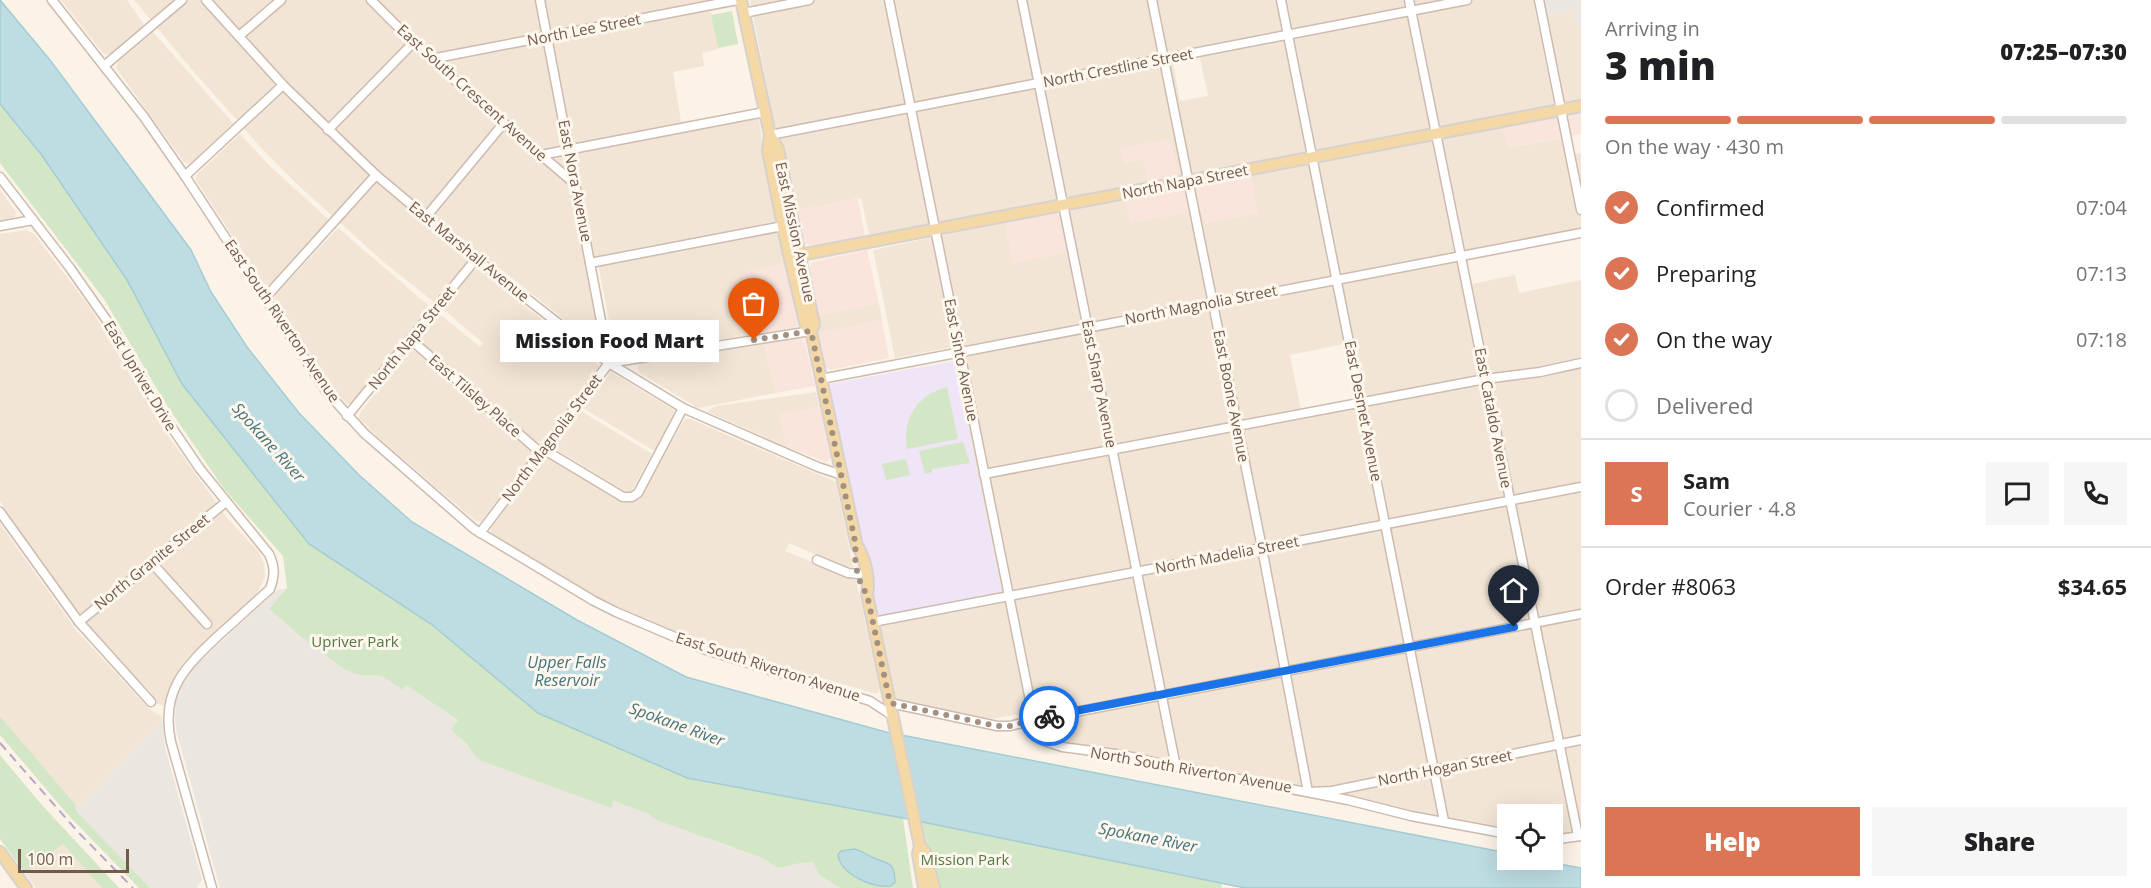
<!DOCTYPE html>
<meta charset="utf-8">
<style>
body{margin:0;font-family:"Open Sans",sans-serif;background:#f6f6f6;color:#202124;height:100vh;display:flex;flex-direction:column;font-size:22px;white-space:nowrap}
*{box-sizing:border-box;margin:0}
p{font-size:20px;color:#757577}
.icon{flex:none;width:33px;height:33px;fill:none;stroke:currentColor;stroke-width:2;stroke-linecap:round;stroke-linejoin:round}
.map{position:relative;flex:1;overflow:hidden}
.side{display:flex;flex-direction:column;background:#fff;width:570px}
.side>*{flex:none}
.controls{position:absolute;left:1497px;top:804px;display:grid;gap:12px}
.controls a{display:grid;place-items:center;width:66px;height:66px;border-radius:0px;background:#fff;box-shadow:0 6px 24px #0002;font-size:30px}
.scale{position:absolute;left:18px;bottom:15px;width:111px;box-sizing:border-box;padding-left:6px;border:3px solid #725b4d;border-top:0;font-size:16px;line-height:21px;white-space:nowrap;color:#725b4d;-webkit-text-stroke:4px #fef7ed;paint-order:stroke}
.pin{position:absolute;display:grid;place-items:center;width:51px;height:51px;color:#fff;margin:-62px -26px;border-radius:50% 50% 50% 0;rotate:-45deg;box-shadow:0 0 6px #0007}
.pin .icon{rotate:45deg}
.courier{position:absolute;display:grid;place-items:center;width:60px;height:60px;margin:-30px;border:4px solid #1a73e8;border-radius:50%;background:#fff;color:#222;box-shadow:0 2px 8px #0007}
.bubble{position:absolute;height:42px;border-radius:0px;background:#fff;box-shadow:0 6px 24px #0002;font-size:20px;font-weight:800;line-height:42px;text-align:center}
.head em{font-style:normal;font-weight:800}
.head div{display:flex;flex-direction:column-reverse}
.head{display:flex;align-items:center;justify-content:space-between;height:102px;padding:0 24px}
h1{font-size:39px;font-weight:800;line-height:45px}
.bar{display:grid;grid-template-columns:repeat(4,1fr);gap:9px 6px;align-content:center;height:72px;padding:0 24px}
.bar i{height:8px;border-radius:4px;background:#e0e0e0}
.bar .selected{background:#db7556}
.bar p{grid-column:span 4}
.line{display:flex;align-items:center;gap:15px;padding:0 24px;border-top:2px solid #e0e0e0}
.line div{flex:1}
.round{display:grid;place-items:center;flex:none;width:63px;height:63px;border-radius:0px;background:#f6f6f6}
ol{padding:0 24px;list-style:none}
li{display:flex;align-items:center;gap:18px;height:66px}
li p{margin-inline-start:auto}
li .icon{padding:6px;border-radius:50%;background:#db7556;color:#fff;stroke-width:4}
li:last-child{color:#757577}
li i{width:33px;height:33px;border:3px solid #e0e0e0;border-radius:50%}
.cta{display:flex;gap:12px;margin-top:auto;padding:12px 24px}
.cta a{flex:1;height:69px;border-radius:0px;background:#db7556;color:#fff;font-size:24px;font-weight:800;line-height:69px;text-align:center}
.cta a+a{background:#f6f6f6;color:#202124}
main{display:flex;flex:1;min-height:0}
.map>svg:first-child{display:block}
.residential{fill:#f2e5d6;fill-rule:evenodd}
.commercial{fill:#fae5dc}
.industrial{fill:#ebe6e0}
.education{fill:#f0e4f7}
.green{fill:#d3e7c6}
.water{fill:#bddde3;stroke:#a4ccd4;stroke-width:1.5}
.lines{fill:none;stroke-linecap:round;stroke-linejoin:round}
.minor-casing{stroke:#ccbbae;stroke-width:11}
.major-casing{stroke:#d8d1cd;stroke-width:14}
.minor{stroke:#fff;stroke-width:8}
.major{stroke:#f4d8a5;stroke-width:10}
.rail{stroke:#b6a6c4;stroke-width:2;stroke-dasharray:9 6;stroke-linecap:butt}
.done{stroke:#a29083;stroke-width:6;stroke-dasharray:0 10.8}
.route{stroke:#1a73e8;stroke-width:8}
.labels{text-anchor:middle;stroke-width:6;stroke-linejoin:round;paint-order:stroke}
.street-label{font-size:15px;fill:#725b4d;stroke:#fef7ed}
.park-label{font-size:15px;fill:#547846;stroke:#fef7ed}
.water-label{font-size:16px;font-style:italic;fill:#45737d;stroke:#fef7ed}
</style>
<main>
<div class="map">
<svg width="1581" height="888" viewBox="0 0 1581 888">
<rect width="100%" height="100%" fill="#fbf3e7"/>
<g class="residential">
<path d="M61,0H127L144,25L111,54H104Z"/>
<path d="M134,0H736L737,6L711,11L718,49L702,53L704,66L673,72L681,122L757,109L775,220L771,223L584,259L598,336L594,340H590L478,251L434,302L386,264L298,185L263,150L188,65Z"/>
<path d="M750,0H1533L1554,103L1551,107L1179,178L1144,160L1149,184L872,235L869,234L861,198L796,211L773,117ZM1200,58L1208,96L1180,101L1173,63Z"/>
<path d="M1573,10L1577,27L1581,26V102L1568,104L1563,101L1547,16Z"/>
<path d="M153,32L233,123L191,164L184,162L116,68L118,62Z"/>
<path d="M1503,127L1508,148L1571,136L1575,154L1581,153V238L1467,261L1472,284L1515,275L1519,293L1581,280V832L1560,836L1553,834L1552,814H1508L1507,827L1429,815L1067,743L1029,733L1026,713L991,719L896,699L881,626L1004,603L952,347L895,358L873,250L1005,222L1013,262L1060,211L1126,199L1130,223L1202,209L1205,223L1257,213L1250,176ZM1344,344L1356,399L1301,410L1290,355Z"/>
<path d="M240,134L269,165L329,220L271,284L267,285L263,283L196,180L197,174Z"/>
<path d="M0,190L16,212L15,217L12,220L0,222Z"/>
<path d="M338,228L429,306L353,402L349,404L346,403L332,388L274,299L275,295Z"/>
<path d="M27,230L34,234L89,306L166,433L228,519L259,552L264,564L265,577L256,595L185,660L174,677L164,706L156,703L152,694L87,624L6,512L0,501V234Z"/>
<path d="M776,232L781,237L786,264L743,273L755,334L622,356L615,352L599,268L601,265Z"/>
<path d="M478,269L600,366L599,369L541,442L534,441L420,341V337L440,314L480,347L483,343L443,309L472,272Z"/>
<path d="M879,303L882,320L819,333L816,316Z"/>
<path d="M764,343L775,393L698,408L640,373L637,369L640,363Z"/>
<path d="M410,351L416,352L532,452L531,458L481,522L474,520L379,438L359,418L360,413Z"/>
<path d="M611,372L674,410L673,416L656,449L653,450L583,408Z"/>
<path d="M816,392L820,407L779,415L787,447L708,412V410L717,406Z"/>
<path d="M581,411L652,454L631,492H626L556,449V442Z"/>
<path d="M686,419H690L836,482L853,566L848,569L789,543L785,551L856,580L880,689L877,694L707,645L594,596L491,533V528L517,492L542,460L547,458L621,502L628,503L640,499L683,422Z"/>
<path d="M0,524L76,630L148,708L162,717V720L75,811V804L0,716Z"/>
<path d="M63,844L102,888H36L25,873Z"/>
</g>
<g class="commercial">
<path d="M1581,112V134L1507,148L1503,127Z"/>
<path d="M1171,139L1179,178L1149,184L1144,160L1124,164L1120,148Z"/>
<path d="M1250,176L1257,213L1205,224L1202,209L1130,223L1126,199Z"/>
<path d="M858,199L865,236L813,246L805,244L801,236L796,211Z"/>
<path d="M1060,211L1069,252L1013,263L1005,222Z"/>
<path d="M867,250L879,303L816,316L809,271L812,262Z"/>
<path d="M786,264L800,323L794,328L755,334L743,273Z"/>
<path d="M882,320L889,358L831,370L826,368L819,333Z"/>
<path d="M798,337L802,338L805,343L815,386L775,393L764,343Z"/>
<path d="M820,407L831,457L827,462L787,447L779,415Z"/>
</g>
<g class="industrial">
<path d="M1544,0H1581V26L1577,27L1573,10L1547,16Z"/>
<path d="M287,588L270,610L300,636L359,675L382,676L402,689L406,685L438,705L458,720L451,730L467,744L474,755L611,808L614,801L650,814L724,845L762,858L778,868L795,864L814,862L819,875L840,888H220L176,730L175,717L176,701L183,683L195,666L277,590Z"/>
<path d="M162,720L165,748L202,880L196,888H150L75,811Z"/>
</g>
<path class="education" d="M955,361L1002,593L879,617L829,384Z"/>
<g class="green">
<path d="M732,11L738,44L718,48L711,15Z"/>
<path d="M0,104L41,154L127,280L182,384L431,624L538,713L687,778L903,818L913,888H840L819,875L813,862L795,864L778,868L762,858L654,819L649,814L614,801L611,808L482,761L474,755L467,744L451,730L458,720L406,685L403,690L382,676L359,675L344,669L300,636L269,609L287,588L283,556L224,489L164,401L104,299L0,163Z"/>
<path d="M947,387L958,439L907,449C902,418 917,395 947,387Z"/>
<path d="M963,442L970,463L932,469V472L925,474L919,451Z"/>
<path d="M906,459L910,475L886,480L882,464Z"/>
<path d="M0,716L75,804L76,811L150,888H139L69,816L0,735Z"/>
<path d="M0,755L41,804L119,888H102L63,844L25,873L0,839Z"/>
<path d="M922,822L1221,882L1222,888H938Z"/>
</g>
<g class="water">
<path d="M0,0L50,60L191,250L211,292L247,347L299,413L359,475L412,522L577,620L686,677L886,732L1507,853L1508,860H1538L1581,868V888H1245L903,818L687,778L538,713L431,624L309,544L182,384L127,280L41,154L0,104Z"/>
<path d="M855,849C862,851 867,855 874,858C890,865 894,861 895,882L891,886C873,888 841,875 838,855L841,851Z"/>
</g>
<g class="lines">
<g class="minor-casing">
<g id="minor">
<path d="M52,0L144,117L185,176L326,391L364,433L474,529L594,601L616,612L703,649L870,701L893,716"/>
<path d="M206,0L283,85L376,175L476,259L609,363L683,408L818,467L842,475"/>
<path d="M371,0C435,66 505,124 575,184"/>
<path d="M540,0L609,363"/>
<path d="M889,0L1034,720L1581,614"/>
<path d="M1022,0L1176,767"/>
<path d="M1152,0L1262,548L1308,792L1332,791L1581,740"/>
<path d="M1281,0L1444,821"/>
<path d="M1409,0L1578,836"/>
<path d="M1539,0L1581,210"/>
<path d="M744,13L809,0"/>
<path d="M239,36L281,0"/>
<path d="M431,59L737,0"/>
<path d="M104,66L182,0"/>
<path d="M328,130L413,43"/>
<path d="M770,135L1467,0"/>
<path d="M541,155L765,112"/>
<path d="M185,176L283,85"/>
<path d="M0,177L70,268L110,325L162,413L200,469L269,554C275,567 275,575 270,589C253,604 236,620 219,635C185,667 160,691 171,742L212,888"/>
<path d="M426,217L503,124"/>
<path d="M0,226L33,220"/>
<path d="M590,263L783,226"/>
<path d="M265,298L376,175"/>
<path d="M410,339L541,453"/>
<path d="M821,379L1581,233"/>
<path d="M347,416L476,259"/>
<path d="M543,449L623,497H632L638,493L683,408"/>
<path d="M984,474L1485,379L1540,372L1581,363"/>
<path d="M0,512L79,622L151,702"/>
<path d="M480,533L609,363L811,331"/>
<path d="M817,560L848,573L859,574"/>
<path d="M152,563L207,624"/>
<path d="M79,622L226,502"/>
<path d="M873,622L1581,487"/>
<path d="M890,703L997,726H1010L1034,720L1037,732L1042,740L1062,747L1123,755L1176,767L1348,800L1411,816L1508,834"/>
<path d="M1552,840L1581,836"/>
</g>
</g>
<g class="major-casing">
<g id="major">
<path d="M741,0L770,135L768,151L787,246L806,326L811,331L857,546C865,556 870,581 867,594L920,846L918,854L924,888"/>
<path d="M770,135L778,149L814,325L811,331"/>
<path d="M790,257L1581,106"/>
<path d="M920,846L925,852L934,888"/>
<path d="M0,852L26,888"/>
</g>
</g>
<use href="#minor" class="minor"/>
<use href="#major" class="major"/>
<path class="rail" d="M0,743L78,832L133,888"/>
</g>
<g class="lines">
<path class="done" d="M754,340L811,331L856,546C853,559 858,584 867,594L890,703L997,726H1010L1049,716"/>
<path class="route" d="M1049,716L1514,627"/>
</g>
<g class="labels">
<g class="street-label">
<text transform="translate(584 30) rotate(-11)" y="5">North Lee Street</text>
<text transform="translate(1118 68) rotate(-11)" y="5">North Crestline Street</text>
<text transform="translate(472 93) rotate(42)" y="5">East South Crescent Avenue</text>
<text transform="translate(575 181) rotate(79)" y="5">East Nora Avenue</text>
<text transform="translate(1185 182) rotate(-11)" y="5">North Napa Street</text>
<text transform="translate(795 232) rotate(78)" y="5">East Mission Avenue</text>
<text transform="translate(469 252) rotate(39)" y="5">East Marshall Avenue</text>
<text transform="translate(1201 305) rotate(-11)" y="5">North Magnolia Street</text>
<text transform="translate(282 321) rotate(56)" y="5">East South Riverton Avenue</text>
<text transform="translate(412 338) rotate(-51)" y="5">North Napa Street</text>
<text transform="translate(961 360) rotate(79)" y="5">East Sinto Avenue</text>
<text transform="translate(140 376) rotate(59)" y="5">East Upriver Drive</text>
<text transform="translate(1099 384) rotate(79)" y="5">East Sharp Avenue</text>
<text transform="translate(475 396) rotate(41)" y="5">East Tilsley Place</text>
<text transform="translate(1231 396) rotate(79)" y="5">East Boone Avenue</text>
<text transform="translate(1363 411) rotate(79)" y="5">East Desmet Avenue</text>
<text transform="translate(1493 418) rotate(79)" y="5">East Cataldo Avenue</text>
<text transform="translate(552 438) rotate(-53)" y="5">North Magnolia Street</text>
<text transform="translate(1227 555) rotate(-11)" y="5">North Madelia Street</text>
<text transform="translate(152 562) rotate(-39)" y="5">North Granite Street</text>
<text transform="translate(768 667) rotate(18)" y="5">East South Riverton Avenue</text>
<text transform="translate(1445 768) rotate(-11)" y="5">North Hogan Street</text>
<text transform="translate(1191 770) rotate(10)" y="5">North South Riverton Avenue</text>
</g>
<g class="park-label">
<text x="355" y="647">Upriver Park</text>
<text x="965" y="865">Mission Park</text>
</g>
<g class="water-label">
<text transform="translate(269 442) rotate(48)" y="6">Spokane River</text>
<text x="567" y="668">Upper Falls<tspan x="567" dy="18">Reservoir</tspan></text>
<text transform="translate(677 724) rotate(20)" y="6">Spokane River</text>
<text transform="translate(1148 837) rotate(11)" y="6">Spokane River</text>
</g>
</g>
</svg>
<div class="controls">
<a><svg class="icon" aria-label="locate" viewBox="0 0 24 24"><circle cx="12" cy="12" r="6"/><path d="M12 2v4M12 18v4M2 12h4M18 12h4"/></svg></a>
</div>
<div class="scale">100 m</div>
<div class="pin" style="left:754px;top:340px;background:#ea580c"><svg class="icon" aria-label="bag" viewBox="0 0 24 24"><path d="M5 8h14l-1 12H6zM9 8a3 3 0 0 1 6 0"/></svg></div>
<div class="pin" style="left:1514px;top:627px;background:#1f2937"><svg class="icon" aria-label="home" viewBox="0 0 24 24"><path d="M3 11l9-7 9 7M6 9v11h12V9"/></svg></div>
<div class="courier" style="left:1049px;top:716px"><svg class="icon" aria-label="bike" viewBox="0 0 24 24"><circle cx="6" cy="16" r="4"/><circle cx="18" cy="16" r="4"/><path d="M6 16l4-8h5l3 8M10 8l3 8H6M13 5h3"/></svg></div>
<div class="bubble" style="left:500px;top:320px;width:219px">Mission Food Mart</div>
</div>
<section class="side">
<div class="head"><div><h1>3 min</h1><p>Arriving in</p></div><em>07:25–07:30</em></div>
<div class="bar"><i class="selected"></i><i class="selected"></i><i class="selected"></i><i></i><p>On the way · 430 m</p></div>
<ol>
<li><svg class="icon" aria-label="check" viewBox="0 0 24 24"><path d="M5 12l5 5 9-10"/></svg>Confirmed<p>07:04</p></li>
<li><svg class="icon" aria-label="check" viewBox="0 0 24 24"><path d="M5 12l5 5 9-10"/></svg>Preparing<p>07:13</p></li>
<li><svg class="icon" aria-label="check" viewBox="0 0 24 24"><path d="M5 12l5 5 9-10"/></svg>On the way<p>07:18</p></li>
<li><i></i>Delivered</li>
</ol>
<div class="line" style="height:108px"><b class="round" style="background:#db7556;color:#fff">S</b><div><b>Sam</b><p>Courier · 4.8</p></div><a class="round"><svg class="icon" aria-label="chat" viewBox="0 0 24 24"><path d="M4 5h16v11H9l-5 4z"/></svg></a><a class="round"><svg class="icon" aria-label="phone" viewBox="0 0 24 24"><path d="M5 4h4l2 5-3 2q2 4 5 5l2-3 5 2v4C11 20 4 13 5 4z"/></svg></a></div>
<div class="line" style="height:78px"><div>Order #8063</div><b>$34.65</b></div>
<div class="cta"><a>Help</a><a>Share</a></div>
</section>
</main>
